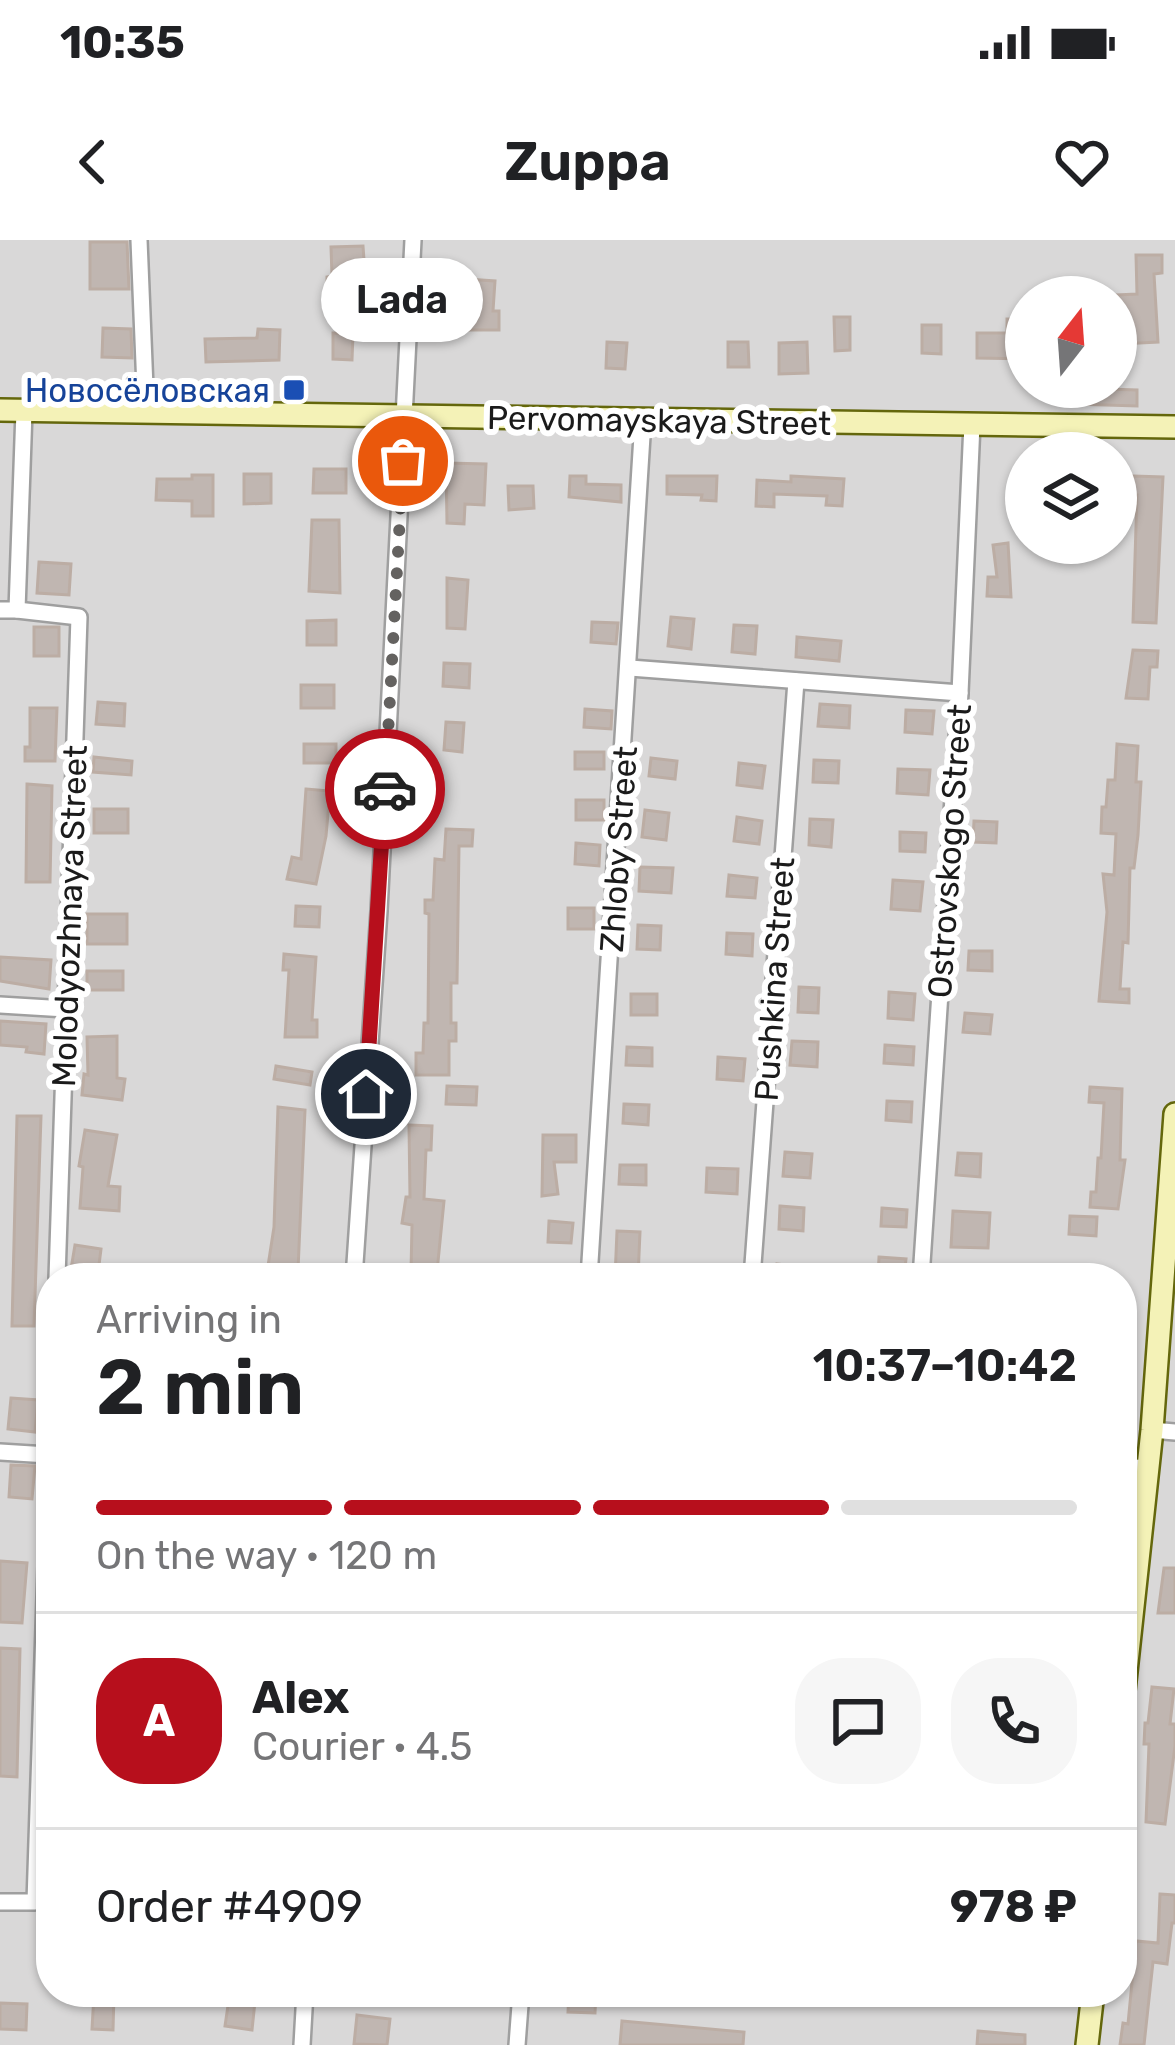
<!DOCTYPE html>
<meta charset="utf-8">
<style>
body{margin:0;font-family:Rubik,sans-serif;background:#f6f6f6;color:#202124;height:100vh;display:flex;flex-direction:column;font-size:45px;white-space:nowrap}
*{box-sizing:border-box;margin:0}
p{font-size:39px;color:#757577}
.icon{flex:none;width:66px;height:66px;fill:none;stroke:currentColor;stroke-width:2;stroke-linecap:round;stroke-linejoin:round}
.map{position:relative;flex:1;overflow:hidden}
.side{position:absolute;left:36px;top:1023px;width:1101px;height:744px;display:flex;flex-direction:column;background:#fff;border-radius:48px;box-shadow:0 3px 9px #0004}
.side>*{flex:none}
.needle{width:78px;rotate:17deg}
.controls{position:absolute;left:1005px;top:36px;display:grid;gap:24px}
.controls a{display:grid;place-items:center;width:132px;height:132px;border-radius:50%;background:#fff;box-shadow:0 3px 9px #0004;font-size:60px}
.pin{position:absolute;display:grid;place-items:center;width:102px;height:102px;color:#fff;margin:-51px;border:6px solid #fff;border-radius:50%;box-shadow:0 3px 12px #0007}
.courier{position:absolute;display:grid;place-items:center;width:120px;height:120px;margin:-60px;border:9px solid #b70f1c;border-radius:50%;background:#fff;color:#222;box-shadow:0 3px 15px #0007}
.bubble{position:absolute;height:84px;border-radius:42px;background:#fff;box-shadow:0 3px 9px #0004;font-size:39px;font-weight:600;line-height:84px;text-align:center}
.overview em{font-style:normal;font-weight:600}
.overview div{display:flex;flex-direction:column-reverse}
.overview{display:flex;align-items:center;justify-content:space-between;height:204px;padding:0 60px}
h1{font-size:78px;font-weight:600;line-height:90px}
.bar{display:grid;grid-template-columns:repeat(4,1fr);gap:18px 12px;align-content:center;height:144px;padding:0 60px}
.bar i{height:15px;border-radius:9px;background:#e0e0e0}
.bar .active{background:#b70f1c}
.bar p{grid-column:span 4}
.line{display:flex;align-items:center;gap:30px;padding:0 60px;border-top:3px solid #e0e0e0}
.line div{flex:1}
.round{display:grid;place-items:center;flex:none;width:126px;height:126px;border-radius:48px;background:#f6f6f6}
.status{display:flex;justify-content:space-between;align-items:center;height:84px;padding:0 60px;background:#fff;direction:ltr}
.status svg{height:33px;fill:currentColor}
header{display:flex;justify-content:space-between;align-items:center;height:156px;padding:0 60px;background:#fff;font-size:54px;font-weight:600}
.map>svg:first-child{display:block}
.residential{fill:#d9d8d8;fill-rule:evenodd}
.building{fill:#c0b6b1;stroke:#bcada4;stroke-width:3}
.lines{fill:none;stroke-linecap:round;stroke-linejoin:round}
.street-casing{stroke:#9f9f9f;stroke-width:20}
.secondary-casing{stroke:#64670c;stroke-width:26}
.street{stroke:#fff;stroke-width:15}
.secondary{stroke:#f4f2b7;stroke-width:21}
.done{stroke:#646260;stroke-width:12;stroke-dasharray:0 21.6}
.route{stroke:#b70f1c;stroke-width:15}
.transit-dot{fill:#1a4fb4;stroke:#fff;stroke-width:4.5}
.labels{text-anchor:middle;stroke-width:12;stroke-linejoin:round;paint-order:stroke}
.transit-label{font-size:33px;fill:#164399;stroke:#fff;text-anchor:end}
.street-label{font-size:33px;fill:#1b1b1b;stroke:#fff}
</style>
<div class="status"><b>10:35</b><svg viewBox="0 0 49 12"><path d="M0 12V9h3v3zM5 12V6h3v6zM10 12V3h3v9zM15 12V0h3v12zM26 1h20v11H26zM47 4h2v5h-2z"/></svg></div>
<header><svg class="icon" aria-label="back" viewBox="0 0 24 24"><path d="M15 5l-7 7 7 7"/></svg>Zuppa<svg class="icon" aria-label="heart" viewBox="0 0 24 24"><path d="M12 20l-8-8c-3-5 5-10 8-4 3-6 11-1 8 4z"/></svg></header>
<div class="map">
<svg width="1175" height="1805" viewBox="0 0 1175 1805">
<rect width="100%" height="100%" fill="#ece7e1"/>
<path class="residential" d="M0,0H1175V1805H0ZM1026,57H1116V147H1026ZM1026,213H1116V303H1026ZM51,1038H1122V1752H51Z"/>
<g class="building">
<path d="M90,2H127L129,49H90Z"/>
<path d="M363,6L364,20L354,21L355,59L327,60V37L332,36L331,7Z"/>
<path d="M1136,15H1162V33L1154,34L1158,102L1121,104L1117,55L1137,54Z"/>
<path d="M466,39L495,41L493,71H499V90H461Z"/>
<path d="M834,77H850V110L835,111Z"/>
<path d="M1007,79H1026V119L977,118V93H1007Z"/>
<path d="M922,85H941V114L922,113Z"/>
<path d="M103,88L131,89L132,118L102,117Z"/>
<path d="M258,89L280,90L279,120L206,122L205,99L257,98Z"/>
<path d="M333,93L353,94L352,120L333,119Z"/>
<path d="M607,102L627,103L625,129L606,128Z"/>
<path d="M728,102H748L749,127H728Z"/>
<path d="M807,102L808,133L779,134V103Z"/>
<path d="M1074,148L1137,150V166L1073,164Z"/>
<path d="M446,223L486,224L484,265L465,264L464,284L447,283Z"/>
<path d="M314,229H346V253H313Z"/>
<path d="M244,234H271V263L244,264Z"/>
<path d="M192,235H213V276H192V261L156,260L157,239H192Z"/>
<path d="M570,236H586V244L621,245V262L569,257Z"/>
<path d="M667,236H717L716,261L701,260L702,255L667,254Z"/>
<path d="M791,236L844,239L842,266L826,265L827,256L774,254V267L756,266L757,240L791,242Z"/>
<path d="M1133,236L1163,237L1156,383L1133,382L1137,255H1131Z"/>
<path d="M508,246H533L534,268L509,270Z"/>
<path d="M312,280H339L340,353L309,351Z"/>
<path d="M1008,303L1011,357L987,356L988,337H997L993,305Z"/>
<path d="M39,322L71,324L69,355L37,353Z"/>
<path d="M447,338L468,340L465,389L447,388Z"/>
<path d="M671,377L694,379L691,409L668,406Z"/>
<path d="M336,380V405H307V381Z"/>
<path d="M592,382L618,383L616,404L591,402Z"/>
<path d="M734,385L757,386L755,414L732,412Z"/>
<rect x="34" y="387" width="25" height="29"/>
<path d="M797,397L841,401L839,421L796,417Z"/>
<path d="M1133,410L1158,411L1157,427H1150L1148,459L1126,458Z"/>
<path d="M444,423L470,424L469,448L443,446Z"/>
<rect x="301" y="445" width="33" height="23"/>
<path d="M98,462L125,464L124,486L96,484Z"/>
<path d="M820,464L850,466L849,488L818,486Z"/>
<path d="M30,468H57L55,521H25V507H30Z"/>
<path d="M585,469L612,471L611,489L584,487Z"/>
<path d="M906,470L934,471L932,494L905,492Z"/>
<path d="M446,482L464,483L462,512L444,510Z"/>
<rect x="304" y="504" width="32" height="19"/>
<path d="M1117,504L1138,506L1136,542H1141L1138,595L1134,628H1130L1128,703L1123,702L1120,749H1129V763L1099,761L1107,672L1103,634L1114,635L1116,594L1101,593L1102,567H1106L1108,540H1115Z"/>
<rect x="575" y="512" width="29" height="17"/>
<path d="M94,517L132,521L131,535L93,532Z"/>
<path d="M651,518L677,521L675,539L649,536Z"/>
<path d="M814,520L839,521L838,543L813,542Z"/>
<path d="M739,523L765,526L762,548L737,545Z"/>
<path d="M898,529L930,530L928,555L897,553Z"/>
<path d="M27,544L52,546L50,642H26Z"/>
<path d="M306,549L330,551L326,596L316,644L287,639L292,617L301,619Z"/>
<rect x="576" y="560" width="28" height="20"/>
<rect x="94" y="569" width="34" height="24"/>
<path d="M645,570L669,573L666,600L642,597Z"/>
<path d="M737,577L762,581L759,604L734,601Z"/>
<path d="M810,579L833,580L831,607L809,605Z"/>
<path d="M974,581L997,582L996,603L973,602Z"/>
<path d="M446,589L473,590L472,606H459L457,743H451V783H456V801H449V835H416V813H423L424,783H428L429,674L425,673V660H433L435,619L444,620Z"/>
<path d="M900,592L926,593L925,612L900,611Z"/>
<path d="M576,603L600,605L599,626L575,624Z"/>
<path d="M640,627L673,628L671,653L639,651Z"/>
<path d="M729,635L757,638L755,658L727,656Z"/>
<path d="M893,640L923,642L920,671L891,669Z"/>
<path d="M296,666L320,667L319,687L295,686Z"/>
<rect x="568" y="668" width="26" height="21"/>
<rect x="87" y="674" width="40" height="30"/>
<path d="M638,685L661,686L660,710L637,709Z"/>
<path d="M727,693L753,694L752,716L726,714Z"/>
<path d="M969,711H992V731L968,730Z"/>
<path d="M284,714L316,717L312,780H317V797H285L289,730H283Z"/>
<path d="M0,717L51,720L49,749L0,741Z"/>
<rect x="87" y="731" width="36" height="19"/>
<path d="M799,747L819,748L818,773L798,772Z"/>
<path d="M889,752L915,754L913,780L888,778Z"/>
<rect x="631" y="754" width="26" height="21"/>
<path d="M965,773L992,775L990,794L963,792Z"/>
<path d="M0,781L46,784L44,814L26,812L27,807L0,805Z"/>
<path d="M117,796V838L125,839L122,860L82,855L84,834L88,835L87,797Z"/>
<path d="M792,801L818,802L817,827L790,825Z"/>
<path d="M885,805L914,807L913,825L884,823Z"/>
<path d="M627,807L652,808V826L626,825Z"/>
<path d="M718,817L745,819L743,841L717,839Z"/>
<path d="M276,826L312,832L310,845L274,839Z"/>
<path d="M447,846L477,847L476,865L446,864Z"/>
<path d="M1090,847L1122,849L1120,920H1125L1118,969L1090,967L1091,952H1096L1098,918H1101L1104,863L1089,862Z"/>
<path d="M887,861L912,862L911,882L886,880Z"/>
<path d="M624,864L649,865L648,885L623,883Z"/>
<path d="M278,867L305,870L298,1030L268,1026L274,987Z"/>
<path d="M17,876H41L34,1086H12Z"/>
<path d="M409,885L432,886L431,910H426L424,959L444,961L437,1032L411,1031L412,985L402,983L406,957H410Z"/>
<path d="M85,890L117,895L108,946L120,947L119,971L80,968L83,927L79,926Z"/>
<path d="M543,895H576V922H554L558,954L542,956Z"/>
<path d="M785,912L812,914L810,938L783,936Z"/>
<path d="M958,913L981,914L980,937L956,935Z"/>
<path d="M620,925H646V945L619,944Z"/>
<path d="M707,928L738,929L737,954L706,952Z"/>
<path d="M780,966L804,968L803,991L779,989Z"/>
<path d="M882,968L907,970L906,987L881,986Z"/>
<path d="M953,971L990,973L988,1008L951,1007Z"/>
<path d="M1070,976L1097,977L1096,996L1069,994Z"/>
<path d="M549,981L573,983L571,1003L548,1002Z"/>
<path d="M617,991L640,992L638,1038H615Z"/>
<path d="M75,1005L101,1009L98,1033L71,1029Z"/>
<path d="M879,1017L906,1019L904,1038H878Z"/>
<path d="M777,1024L821,1029V1038H776Z"/>
<path d="M11,1158L38,1160L35,1192L8,1189Z"/>
<path d="M11,1225L35,1226L32,1259L9,1257Z"/>
<path d="M0,1321L27,1323L22,1383L0,1382Z"/>
<path d="M1164,1328H1175V1373H1158Z"/>
<path d="M0,1408L20,1409L17,1537L0,1536Z"/>
<path d="M1152,1447L1174,1449L1170,1484H1175V1506L1165,1584L1146,1582L1149,1504H1144L1145,1483H1148Z"/>
<path d="M1160,1654L1175,1655V1683H1172L1167,1724L1153,1722L1144,1805H1120L1123,1783L1128,1784L1136,1701L1158,1703Z"/>
<path d="M230,1752H256L252,1790L225,1786Z"/>
<path d="M569,1752H596L595,1773L568,1772Z"/>
<path d="M94,1754H114L113,1790L92,1789Z"/>
<path d="M0,1763L27,1764L26,1790L0,1789Z"/>
<path d="M357,1775L390,1779L387,1805L354,1804Z"/>
<path d="M622,1781L744,1792L743,1805H620Z"/>
<path d="M978,1791L1025,1795V1805H977Z"/>
</g>
<g class="lines">
<g class="street-casing">
<g id="street">
<path d="M139,0L146,173"/>
<path d="M0,370H17L24,171"/>
<path d="M17,370L79,377L57,1038"/>
<path d="M630,428L960,453"/>
<path d="M0,765L66,769"/>
<path d="M354,1038L379,671L413,0"/>
<path d="M589,1038L643,180"/>
<path d="M752,1038L796,441"/>
<path d="M921,1038L960,453L972,184"/>
<path d="M1152,1190L1175,1192"/>
<path d="M0,1212L48,1215"/>
<path d="M1122,1226L1147,1228"/>
<path d="M0,1662H35L51,1174"/>
<path d="M302,1805L305,1752"/>
<path d="M517,1805L521,1752"/>
</g>
</g>
<g class="secondary-casing">
<g id="secondary">
<path d="M0,170L1175,187"/>
<path d="M1122,1469L1152,1190L1175,874"/>
<path d="M1087,1805L1093,1752"/>
</g>
</g>
<use href="#street" class="street"/>
<use href="#secondary" class="secondary"/>
</g>
<g class="lines">
<path class="done" d="M385,549L403,221"/>
<path class="route" d="M366,854L385,549"/>
</g>
<rect class="transit-dot" x="282" y="138" width="24" height="24" rx="6"/>
<g class="labels">
<g class="transit-label">
<text x="270" y="162">Новосёловская</text>
</g>
<g class="street-label">
<text transform="translate(659 180) rotate(1)" y="12">Pervomayskaya Street</text>
<text transform="translate(618 609) rotate(-86)" y="12">Zhloby Street</text>
<text transform="translate(949 611) rotate(-86)" y="12">Ostrovskogo Street</text>
<text transform="translate(69 676) rotate(-88)" y="12">Molodyozhnaya Street</text>
<text transform="translate(774 739) rotate(-86)" y="12">Pushkina Street</text>
</g>
</g>
</svg>
<div class="controls">
<a><svg class="needle" viewBox="-14 -14 28 28"><path d="M0-13l5 13h-10z" fill="#e53935"/><path d="M0 13l5-13h-10z" fill="#757577"/></svg></a>
<a><svg class="icon" aria-label="layers" viewBox="0 0 24 24"><path d="M12 4l9 5-9 5-9-5zM3 14l9 5 9-5"/></svg></a>
</div>
<div class="pin" style="left:403px;top:221px;background:#ea580c"><svg class="icon" aria-label="bag" viewBox="0 0 24 24"><path d="M5 8h14l-1 12H6zM9 8a3 3 0 0 1 6 0"/></svg></div>
<div class="pin" style="left:366px;top:854px;background:#1f2937"><svg class="icon" aria-label="home" viewBox="0 0 24 24"><path d="M3 11l9-7 9 7M6 9v11h12V9"/></svg></div>
<div class="courier" style="left:385px;top:549px"><svg class="icon" aria-label="car" viewBox="0 0 24 24"><path d="M5 17H2v-5l4-1 3-4h7l3 4 3 1v5h-3M9 17h6M6 11h13"/><circle cx="7" cy="17" r="2"/><circle cx="17" cy="17" r="2"/></svg></div>
<div class="bubble" style="left:321px;top:18px;width:162px">Lada</div>
<section class="side">
<div class="overview"><div><h1>2 min</h1><p>Arriving in</p></div><em>10:37–10:42</em></div>
<div class="bar"><i class="active"></i><i class="active"></i><i class="active"></i><i></i><p>On the way · 120 m</p></div>
<div class="line" style="height:216px"><b class="round" style="background:#b70f1c;color:#fff">A</b><div><b>Alex</b><p>Courier · 4.5</p></div><a class="round"><svg class="icon" aria-label="chat" viewBox="0 0 24 24"><path d="M4 5h16v11H9l-5 4z"/></svg></a><a class="round"><svg class="icon" aria-label="phone" viewBox="0 0 24 24"><path d="M5 4h4l2 5-3 2q2 4 5 5l2-3 5 2v4C11 20 4 13 5 4z"/></svg></a></div>
<div class="line" style="height:156px"><div>Order #4909</div><b>978 ₽</b></div>
</section>
</div>
